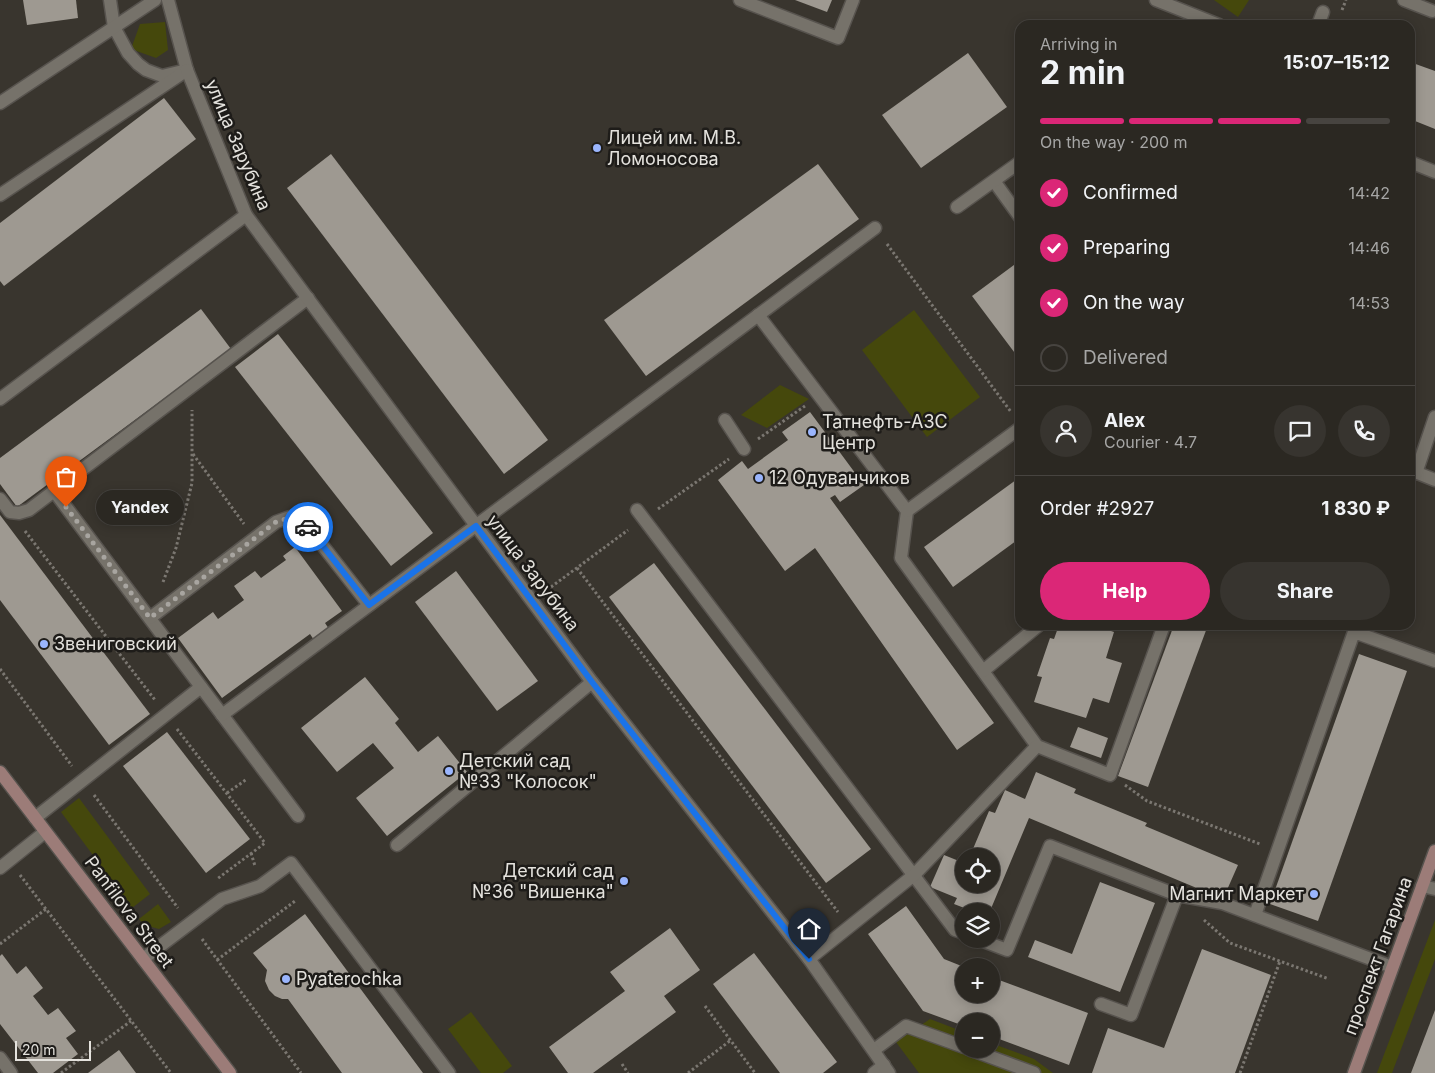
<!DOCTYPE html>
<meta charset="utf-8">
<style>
body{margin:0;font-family:Inter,sans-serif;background:#37342f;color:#f1f3f6;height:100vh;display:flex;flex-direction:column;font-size:19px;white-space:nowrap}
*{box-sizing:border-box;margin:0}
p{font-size:16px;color:#a6a6a5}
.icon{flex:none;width:28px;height:28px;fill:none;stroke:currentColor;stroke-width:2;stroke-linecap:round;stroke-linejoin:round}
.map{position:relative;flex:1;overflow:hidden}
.sheet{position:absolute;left:1015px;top:20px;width:400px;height:610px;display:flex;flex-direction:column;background:#2b2822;border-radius:15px;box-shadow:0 2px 12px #0003,0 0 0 1px #474440}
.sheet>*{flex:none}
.buttons{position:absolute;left:955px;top:848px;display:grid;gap:10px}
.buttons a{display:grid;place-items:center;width:45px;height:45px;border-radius:50%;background:#2b2822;box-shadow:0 2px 12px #0003,0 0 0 1px #474440;font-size:25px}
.scale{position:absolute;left:15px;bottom:12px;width:76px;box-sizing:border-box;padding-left:5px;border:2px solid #e4e2dd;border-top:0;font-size:14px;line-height:18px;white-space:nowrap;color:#e4e2dd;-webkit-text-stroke:4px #1e1c19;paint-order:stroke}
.pin{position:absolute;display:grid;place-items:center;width:42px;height:42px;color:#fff;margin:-51px -21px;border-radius:50% 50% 50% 0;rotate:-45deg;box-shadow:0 0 5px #0007}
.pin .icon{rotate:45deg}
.courier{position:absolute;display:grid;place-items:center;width:50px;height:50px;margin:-25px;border:4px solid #1a73e8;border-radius:50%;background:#fff;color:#222;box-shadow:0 1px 6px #0007}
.bubble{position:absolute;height:35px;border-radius:18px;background:#2b2822;box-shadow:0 2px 12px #0003,0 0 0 1px #474440;font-size:16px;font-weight:700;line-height:35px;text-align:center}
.summary em{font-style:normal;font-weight:700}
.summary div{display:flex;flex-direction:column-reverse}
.summary{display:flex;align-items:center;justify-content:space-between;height:85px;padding:0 25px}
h1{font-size:32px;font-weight:700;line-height:38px}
.bar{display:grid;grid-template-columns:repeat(4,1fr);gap:8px 5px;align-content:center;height:60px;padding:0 25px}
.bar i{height:6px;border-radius:4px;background:#474440}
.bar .on{background:#db2777}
.bar p{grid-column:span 4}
.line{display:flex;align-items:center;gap:12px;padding:0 25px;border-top:1px solid #474440}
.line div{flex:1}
.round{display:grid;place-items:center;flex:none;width:52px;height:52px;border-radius:26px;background:#37342f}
ol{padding:0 25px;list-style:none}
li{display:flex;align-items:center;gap:15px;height:55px}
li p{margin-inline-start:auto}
li .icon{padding:5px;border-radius:50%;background:#db2777;color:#fff;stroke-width:4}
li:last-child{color:#a6a6a5}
li i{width:28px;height:28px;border:2px solid #474440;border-radius:50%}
.button{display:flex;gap:10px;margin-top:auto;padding:10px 25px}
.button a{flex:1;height:58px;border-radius:30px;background:#db2777;color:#fff;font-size:20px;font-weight:700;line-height:58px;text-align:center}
.button a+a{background:#37342f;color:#f1f3f6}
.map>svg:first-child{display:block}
.green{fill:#45480c}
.building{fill:#9e9991}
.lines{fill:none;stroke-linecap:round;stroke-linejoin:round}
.lane-casing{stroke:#57534e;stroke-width:15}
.street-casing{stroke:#57534e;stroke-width:15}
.secondary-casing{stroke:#57534e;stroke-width:15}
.path{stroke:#7b7771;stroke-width:3;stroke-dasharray:2.5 2.5;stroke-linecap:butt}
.lane{stroke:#76726a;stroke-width:12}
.street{stroke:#76726a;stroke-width:12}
.secondary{stroke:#9c7c78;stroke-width:12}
.done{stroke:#a8a5a0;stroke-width:5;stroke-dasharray:0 9}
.route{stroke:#1a73e8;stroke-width:6}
.poi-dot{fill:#9ab5fd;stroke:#1e1c19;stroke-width:2}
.labels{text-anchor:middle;stroke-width:5;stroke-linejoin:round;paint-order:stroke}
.poi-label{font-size:18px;fill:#e4e2dd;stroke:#1e1c19;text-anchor:start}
.street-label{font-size:18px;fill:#e4e2dd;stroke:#1e1c19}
</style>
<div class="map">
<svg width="1435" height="1073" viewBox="0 0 1435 1073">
<rect width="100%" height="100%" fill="#39352e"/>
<g class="green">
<path d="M1214,0H1249L1238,17Z"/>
<path d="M165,22L168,50L156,58L131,49L140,24Z"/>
<path d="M914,310L980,397L927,437L862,350Z"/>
<path d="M780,385L809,399L767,428L741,415Z"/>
<path d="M79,798L150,894L132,908L61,812Z"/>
<path d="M158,904L171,922L159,929L144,925L139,919Z"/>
<path d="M1435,920V959L1392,1073H1377Z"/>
<path d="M471,1012L512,1066L503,1073H481L448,1029Z"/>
<path d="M930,1019L964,1032V1049H991V1043L1034,1059L1053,1073H919L896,1042Z"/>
</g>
<g class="building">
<path d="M23,0H76L78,18L27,25Z"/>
<path d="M795,0H832L827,12Z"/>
<path d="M968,53L1007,107L921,168L882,115Z"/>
<path d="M1410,62L1435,71V129L1410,119Z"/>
<path d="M164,98L196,139L4,286L0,281V223Z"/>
<path d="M331,154L548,440L504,474L287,188Z"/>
<path d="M818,164L859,219L646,376L604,320Z"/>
<path d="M1018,262L1020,264V360L972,296Z"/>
<path d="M201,309L231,349L17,507L0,484V458Z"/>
<path d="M278,334L433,533L391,566L235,367Z"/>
<path d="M810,412L864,485L840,502L835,495L830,498L994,723L957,750L815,548L785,571L718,480L742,461L748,469L788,440L782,432Z"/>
<path d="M1020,477V538L953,587L924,547Z"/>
<path d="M0,515L150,714L109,745L0,600Z"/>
<path d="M295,547L342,611L325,623L329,629L314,640L310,634L222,698L178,638L213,612L218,619L244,600L234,586L255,571L261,578L286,560L283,556Z"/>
<path d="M654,563L871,849L826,883L609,597Z"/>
<path d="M456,571L538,681L497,711L415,602Z"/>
<path d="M1059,625H1093L1114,632L1106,658L1122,663L1109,703L1093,698L1086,718L1034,702L1042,677L1037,676L1050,638L1054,639Z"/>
<path d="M1174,625H1208L1148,787L1118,776Z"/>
<path d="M1359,654L1407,671L1318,921L1270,904Z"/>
<path d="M365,677L399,719L395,723L418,752L438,736L467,772L387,836L356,798L394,768L373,743L337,772L301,728Z"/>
<path d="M1078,727L1108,738L1101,758L1070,747Z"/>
<path d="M167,732L250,839L206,873L123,766Z"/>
<path d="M1036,772L1076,789L1074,793L1147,823L1145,826L1238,865L1223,899L1029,818L990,911H972L954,904L957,898L930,887L944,855L964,863V884H991V856H970L989,811L995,813L1005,790L1025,799Z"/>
<path d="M1100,882L1155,903L1120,992L1028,957L1035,940L1072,954Z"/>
<path d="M906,906L944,959L964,967V994H991V977L1088,1013L1069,1065L991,1036V1021H964V1026L923,1011L868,934Z"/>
<path d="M305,914L423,1073H342L288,999H282L275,996L269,990L265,981L267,970L253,953Z"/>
<path d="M670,928L700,970L664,996L676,1012L593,1073H568L549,1047L625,991L610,972Z"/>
<path d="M1202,949L1271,975L1235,1073H1092L1108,1028L1164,1048Z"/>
<path d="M754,953L837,1062L823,1073H780L713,984Z"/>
<path d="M2,954L17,974L26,966L43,988L33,996L48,1015L58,1008L76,1031L66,1038L78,1054L53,1073H38L0,1024V956Z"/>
<path d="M1435,1010V1073H1411Z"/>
<path d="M119,1050L136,1073H88L96,1067Z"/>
</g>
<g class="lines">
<g class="lane-casing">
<g id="lane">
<path d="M110,0L114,27L128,53L138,64L146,70L162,76L187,70L168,0"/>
<path d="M740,0L838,38L853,0"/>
<path d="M1156,0L1219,25"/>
<path d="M1404,0L1432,11"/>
<path d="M1318,25L1323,12"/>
<path d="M0,103L155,0"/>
<path d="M1410,162L1435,172"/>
<path d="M994,181L1020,217"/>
<path d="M0,195L187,70"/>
<path d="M957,207L1020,162"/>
<path d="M758,315L907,511L901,558L1037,746L1110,775L1164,625"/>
<path d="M725,420L744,449"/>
<path d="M1410,470L1435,480"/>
<path d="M1416,473L1435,417"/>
<path d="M54,491L298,816"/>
<path d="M0,499L10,512L19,513L29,510L308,298"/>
<path d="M637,510L955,930L964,933"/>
<path d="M907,511L1020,428"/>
<path d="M150,618L276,522L290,517L305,523L369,605"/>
<path d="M983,671L1039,625"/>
<path d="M222,715L875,228"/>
<path d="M35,818L201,687"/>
<path d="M397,845L592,682"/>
<path d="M0,868L45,832"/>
<path d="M1422,886L1435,889"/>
<path d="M1255,915L1354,632L1435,661"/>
<path d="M978,939L1007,950L1050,846L1177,895"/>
<path d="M143,959L222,899L260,886L291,863L449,1073"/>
<path d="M809,959L914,875L1037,746"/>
<path d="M1101,1004L1131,1015L1177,895L1222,903L1392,967"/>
<path d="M969,1049L1034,1073"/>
<path d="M874,1050L906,1026L964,1047"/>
<path d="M0,1058L11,1073"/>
<path d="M874,1073L884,1065"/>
</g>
</g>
<g class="street-casing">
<g id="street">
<path d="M187,70L246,215L592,682L809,959L889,1073"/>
<path d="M0,399L246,215"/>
</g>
</g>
<g class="secondary-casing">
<g id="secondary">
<path d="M0,772L230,1073"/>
<path d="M1354,1073L1435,851"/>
</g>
</g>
<g class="path">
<path d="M1342,10L1346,0"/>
<path d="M887,244L1011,412"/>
<path d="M758,439L805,406"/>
<path d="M193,454L244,524"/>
<path d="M658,509L729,459"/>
<path d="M25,531L155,700"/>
<path d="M577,568L838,912"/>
<path d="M163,582L176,548L192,483V410"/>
<path d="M547,590L628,530"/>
<path d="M0,669L72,766"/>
<path d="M177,729L265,843L217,879"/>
<path d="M1125,785L1147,801L1260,844"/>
<path d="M227,793L247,779"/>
<path d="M94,795L178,908"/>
<path d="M251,853L255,866"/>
<path d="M20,875L171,1073"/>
<path d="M1204,920L1230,943L1329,979"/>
<path d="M202,939L301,1073"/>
<path d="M0,944L46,909"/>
<path d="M217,960L295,901"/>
<path d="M705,1006L755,1073"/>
<path d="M622,1064L628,1073"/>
<path d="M61,1073L131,1021"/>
<path d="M688,1073L731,1040"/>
<path d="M1240,1073L1280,961"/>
</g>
<use href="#lane" class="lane"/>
<use href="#street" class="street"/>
<use href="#secondary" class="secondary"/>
</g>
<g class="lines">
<path class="done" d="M66,507L150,618L276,522C288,518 299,515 308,527"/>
<path class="route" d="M308,527L369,605L476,526L592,682L809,959"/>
</g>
<g class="poi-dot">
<circle cx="597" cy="148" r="5"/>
<circle cx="812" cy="432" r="5"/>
<circle cx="759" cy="478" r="5"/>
<circle cx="44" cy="644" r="5"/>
<circle cx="449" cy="771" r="5"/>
<circle cx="624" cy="881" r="5"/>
<circle cx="1314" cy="894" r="5"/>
<circle cx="286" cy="979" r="5"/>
</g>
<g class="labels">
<g class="poi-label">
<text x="607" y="144">Лицей им. М.В.<tspan x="607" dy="21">Ломоносова</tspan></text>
<text x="822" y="428">Татнефть-АЗС<tspan x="822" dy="21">Центр</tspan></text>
<text x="769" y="484">12 Одуванчиков</text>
<text x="54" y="650">Звениговский</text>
<text x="459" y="767">Детский сад<tspan x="459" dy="21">№33 "Колосок"</tspan></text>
<text x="614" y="877" text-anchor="end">Детский сад<tspan x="614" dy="21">№36 "Вишенка"</tspan></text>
<text x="1304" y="900" text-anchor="end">Магнит Маркет</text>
<text x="296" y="985">Pyaterochka</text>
</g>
<g class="street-label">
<text transform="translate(238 145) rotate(67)" y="6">улица Зарубина</text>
<text transform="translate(533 573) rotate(53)" y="6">улица Зарубина</text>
<text transform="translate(129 912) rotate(53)" y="6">Panfilova Street</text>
<text transform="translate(1378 956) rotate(-70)" y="6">проспект Гагарина</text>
</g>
</g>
</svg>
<div class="buttons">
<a><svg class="icon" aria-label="locate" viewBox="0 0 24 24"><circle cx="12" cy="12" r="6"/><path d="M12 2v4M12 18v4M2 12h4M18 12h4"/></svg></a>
<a><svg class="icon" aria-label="layers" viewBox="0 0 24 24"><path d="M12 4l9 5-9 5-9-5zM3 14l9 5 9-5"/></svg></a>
<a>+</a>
<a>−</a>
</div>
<div class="scale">20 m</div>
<div class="pin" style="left:66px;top:507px;background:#ea580c"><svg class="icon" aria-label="bag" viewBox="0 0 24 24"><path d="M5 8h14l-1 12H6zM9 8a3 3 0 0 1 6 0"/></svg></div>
<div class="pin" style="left:809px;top:959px;background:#1f2937"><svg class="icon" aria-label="home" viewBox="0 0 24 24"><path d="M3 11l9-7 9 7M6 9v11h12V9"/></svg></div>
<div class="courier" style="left:308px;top:527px"><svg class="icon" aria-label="car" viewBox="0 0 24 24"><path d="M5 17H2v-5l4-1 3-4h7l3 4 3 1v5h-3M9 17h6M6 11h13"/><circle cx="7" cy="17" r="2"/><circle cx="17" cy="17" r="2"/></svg></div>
<div class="bubble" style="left:96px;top:490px;width:88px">Yandex</div>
<section class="sheet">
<div class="summary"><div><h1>2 min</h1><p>Arriving in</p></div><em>15:07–15:12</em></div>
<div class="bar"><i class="on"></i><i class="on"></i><i class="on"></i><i></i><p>On the way · 200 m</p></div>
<ol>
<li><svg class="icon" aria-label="check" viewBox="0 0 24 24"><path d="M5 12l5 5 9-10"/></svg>Confirmed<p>14:42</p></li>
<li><svg class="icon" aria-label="check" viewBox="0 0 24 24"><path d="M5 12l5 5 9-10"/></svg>Preparing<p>14:46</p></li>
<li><svg class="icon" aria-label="check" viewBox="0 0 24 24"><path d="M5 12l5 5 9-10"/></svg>On the way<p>14:53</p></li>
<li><i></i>Delivered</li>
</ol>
<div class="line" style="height:90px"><a class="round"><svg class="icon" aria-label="person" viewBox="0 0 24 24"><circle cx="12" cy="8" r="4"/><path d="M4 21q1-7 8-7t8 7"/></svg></a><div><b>Alex</b><p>Courier · 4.7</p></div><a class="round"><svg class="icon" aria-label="chat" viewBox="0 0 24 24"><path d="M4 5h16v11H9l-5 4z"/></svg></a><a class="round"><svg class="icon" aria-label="phone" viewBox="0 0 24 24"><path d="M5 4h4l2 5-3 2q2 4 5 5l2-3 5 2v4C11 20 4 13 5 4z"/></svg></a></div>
<div class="line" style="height:65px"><div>Order #2927</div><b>1 830 ₽</b></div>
<div class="button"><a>Help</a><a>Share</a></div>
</section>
</div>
